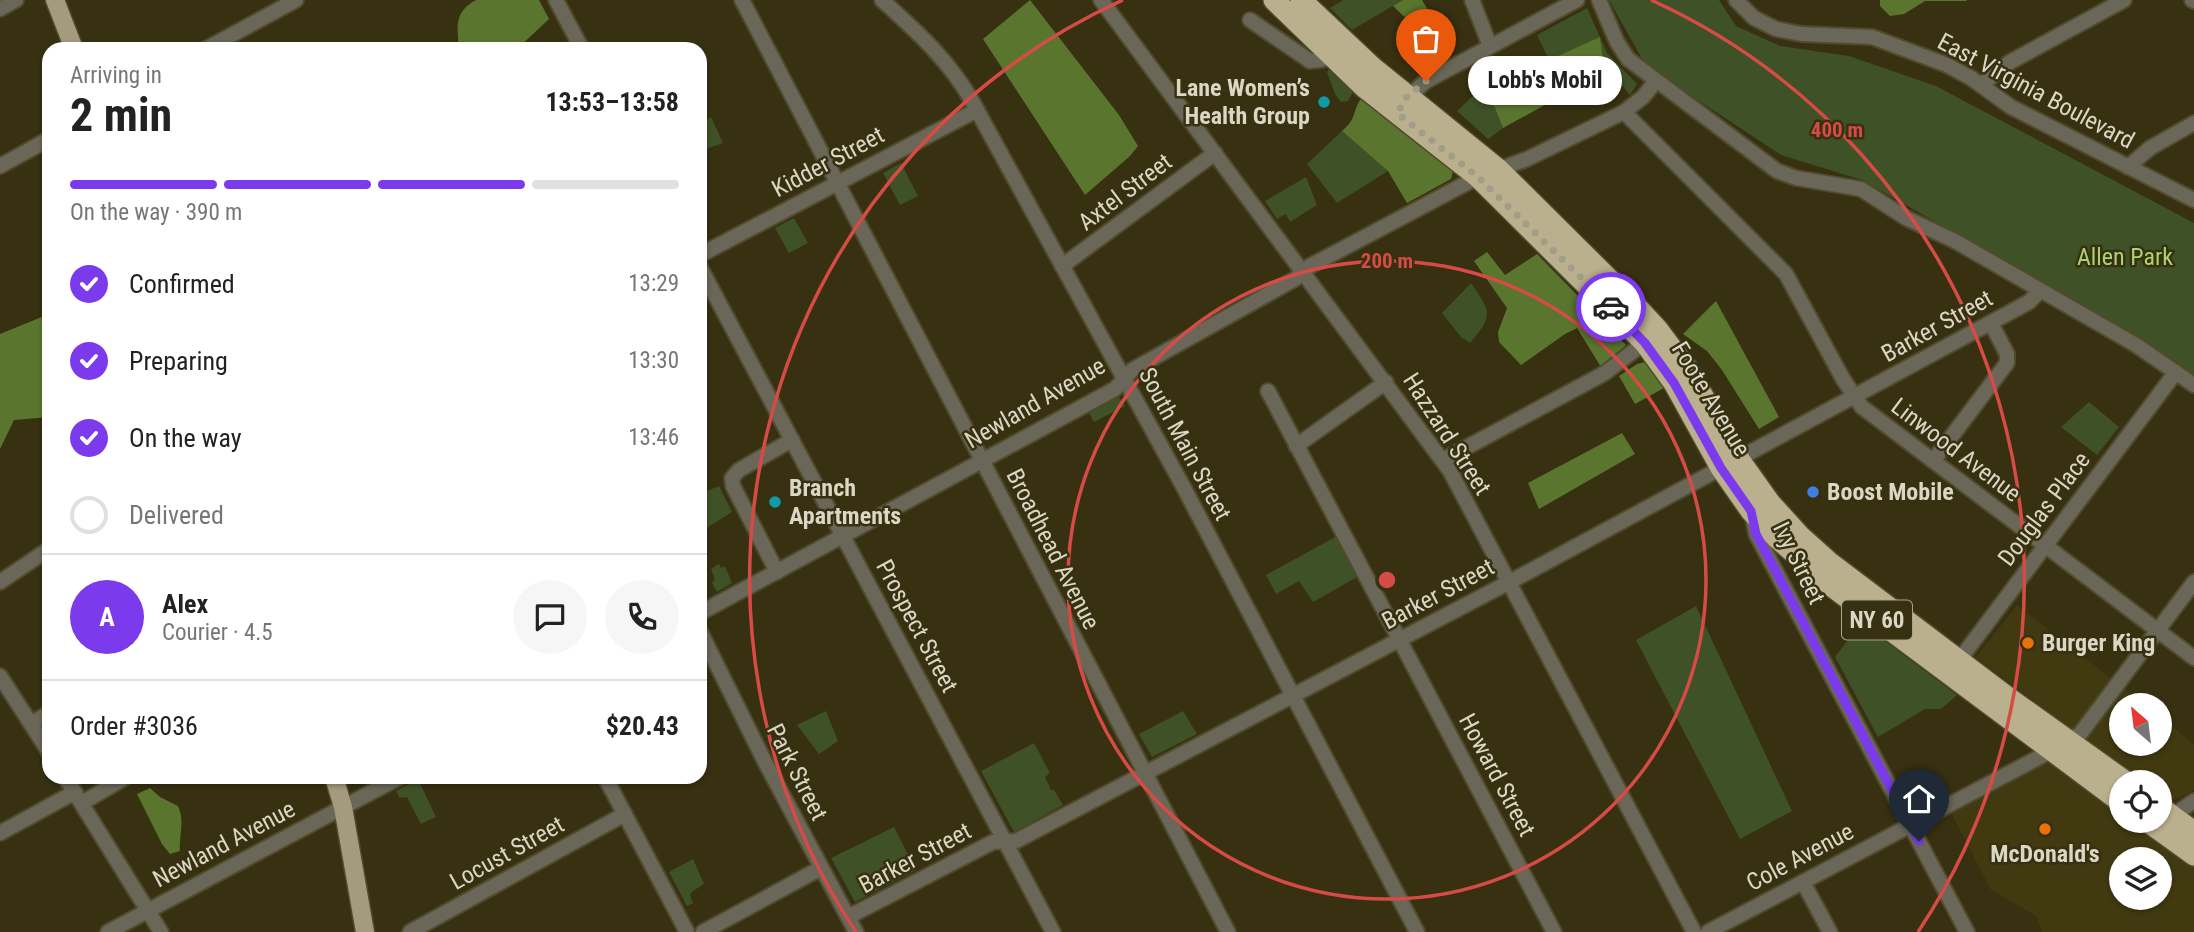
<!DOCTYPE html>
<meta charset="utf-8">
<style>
body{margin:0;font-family:"Roboto Condensed",sans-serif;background:#f6f6f6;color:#222;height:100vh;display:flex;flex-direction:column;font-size:26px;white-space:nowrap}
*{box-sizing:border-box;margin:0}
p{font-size:23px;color:#767676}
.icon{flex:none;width:38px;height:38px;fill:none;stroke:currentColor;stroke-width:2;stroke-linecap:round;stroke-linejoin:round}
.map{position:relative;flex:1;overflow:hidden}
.details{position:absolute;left:42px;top:42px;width:665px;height:742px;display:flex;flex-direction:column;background:#fff;border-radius:21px;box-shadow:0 2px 5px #0004}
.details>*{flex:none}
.needle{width:46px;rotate:332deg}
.buttons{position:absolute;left:2109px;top:693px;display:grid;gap:14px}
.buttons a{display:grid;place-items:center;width:63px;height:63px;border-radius:50%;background:#fff;box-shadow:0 2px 5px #0004;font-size:35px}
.pin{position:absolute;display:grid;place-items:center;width:60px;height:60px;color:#fff;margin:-72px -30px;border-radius:50% 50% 50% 0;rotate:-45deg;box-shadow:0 0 7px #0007}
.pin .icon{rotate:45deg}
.courier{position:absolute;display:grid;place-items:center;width:70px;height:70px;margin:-35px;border:5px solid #7c3aed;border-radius:50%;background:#fff;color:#222;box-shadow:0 2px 9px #0007}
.bubble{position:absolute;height:49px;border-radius:24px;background:#fff;box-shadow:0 2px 5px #0004;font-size:23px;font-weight:700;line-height:49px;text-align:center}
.head em{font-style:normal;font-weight:700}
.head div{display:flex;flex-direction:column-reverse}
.head{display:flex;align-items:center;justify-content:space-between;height:119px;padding:0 28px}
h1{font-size:46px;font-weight:700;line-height:52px}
.bar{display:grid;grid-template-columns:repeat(4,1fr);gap:10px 7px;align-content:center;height:84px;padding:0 28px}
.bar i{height:9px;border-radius:5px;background:#e0e0e0}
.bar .active{background:#7c3aed}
.bar p{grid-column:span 4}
.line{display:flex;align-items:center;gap:18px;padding:0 28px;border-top:2px solid #e0e0e0}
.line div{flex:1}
.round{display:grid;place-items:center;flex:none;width:74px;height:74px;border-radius:37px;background:#f6f6f6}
ol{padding:0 28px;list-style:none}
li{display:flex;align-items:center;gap:21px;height:77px}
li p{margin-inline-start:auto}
li .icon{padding:7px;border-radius:50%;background:#7c3aed;color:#fff;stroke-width:4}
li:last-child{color:#767676}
li i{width:38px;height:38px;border:4px solid #e0e0e0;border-radius:50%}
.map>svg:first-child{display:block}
.built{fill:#413910;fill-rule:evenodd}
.green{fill:#3f5126}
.forest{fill:#5a762e}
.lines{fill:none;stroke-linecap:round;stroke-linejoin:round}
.minor-casing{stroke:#514b2e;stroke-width:18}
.major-casing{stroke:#514b2e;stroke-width:21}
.highway-casing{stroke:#514b2e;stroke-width:24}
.minor{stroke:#6a6658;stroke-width:14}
.major{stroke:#a49b7e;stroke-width:18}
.highway{stroke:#bbb08d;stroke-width:21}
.done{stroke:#a19d86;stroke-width:7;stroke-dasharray:0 12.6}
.route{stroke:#7c3aed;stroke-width:9}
.ring{fill:none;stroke:#d74b47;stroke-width:3.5}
.culture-dot{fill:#0f9aa8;stroke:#373011;stroke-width:2.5}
.shop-dot{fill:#3f7fe0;stroke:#373011;stroke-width:2.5}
.food-dot{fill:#e8710a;stroke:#373011;stroke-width:2.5}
.labels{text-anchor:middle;stroke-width:5;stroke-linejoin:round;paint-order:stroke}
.shield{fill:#373011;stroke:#a9a58f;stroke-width:2}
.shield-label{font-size:23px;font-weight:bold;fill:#dad7c5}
.poi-label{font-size:24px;font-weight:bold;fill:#dad7c5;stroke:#373011;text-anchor:start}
.street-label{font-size:24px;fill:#dad7c5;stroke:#373011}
.park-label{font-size:24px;fill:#aad371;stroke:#373011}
.centre{fill:#d74b47;stroke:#373011;stroke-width:3.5}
.ring-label{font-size:21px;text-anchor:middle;font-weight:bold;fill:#d74b47;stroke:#373011;stroke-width:5;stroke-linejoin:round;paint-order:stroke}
</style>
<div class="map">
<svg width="2194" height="932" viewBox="0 0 2194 932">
<rect width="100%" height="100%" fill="#373011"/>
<g class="built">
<path d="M2017,605L2145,705H2121V744H2160V717L2194,744V790L2169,803L2160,796V782H2141L1976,657Z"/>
<path d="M2053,750L2121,804V821H2143L2194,861V932H2042L2036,916L1991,890L1947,805ZM2121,859H2160V898H2121Z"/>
</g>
<g class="green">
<path d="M1343,0H1403L1352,30L1330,8Z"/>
<path d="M1609,0H1719L1736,26L1780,46L1849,56L1936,86L2194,223V378L2141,339L1862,180L1781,155L1646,66Z"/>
<path d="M1587,8L1607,53L1637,84L1630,95L1610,70L1605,72L1600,38L1549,60L1537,35Z"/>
<path d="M1329,70L1353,92L1348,101L1341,102L1335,94L1327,72Z"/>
<path d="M1482,87L1491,99L1503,128L1488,139L1457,111Z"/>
<path d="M711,117L723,143L700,151V124Z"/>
<path d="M1342,131L1388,171L1337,203L1307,164Z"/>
<path d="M901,163L918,196L900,205L883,173Z"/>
<path d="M1306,177L1317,205L1290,222L1286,214L1277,219L1265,201Z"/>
<path d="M794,218L808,243L789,253L775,228Z"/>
<path d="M1471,283C1491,312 1494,315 1470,343L1461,337L1442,313Z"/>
<path d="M1119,397L1125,406L1094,422L1089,413Z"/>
<path d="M2089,402L2119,427L2097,455L2061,427Z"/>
<path d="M719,486L732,512L708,527L705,533L700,535V494Z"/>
<path d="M1337,536L1359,576L1313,602L1299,581L1276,594L1266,575Z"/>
<path d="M719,564L721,568L725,566L732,583L717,592L712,583L715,579L711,569Z"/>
<path d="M1696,606L1792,811L1740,839L1636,640Z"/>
<path d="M1861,623L1957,695L1941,709H1925L1878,737L1835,657Z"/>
<path d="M826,711L838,741L819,754L797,725Z"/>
<path d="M1183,711L1197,734L1152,757L1139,734Z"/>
<path d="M1034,743L1050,773L1045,777L1051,790H1054L1063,805L1014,832L981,771Z"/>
<path d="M418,779L436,817L421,824L407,797L400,798L396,791Z"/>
<path d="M894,827L916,870L855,902L831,858Z"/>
<path d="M693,859L704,884L693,891L690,895L693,903L687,906L669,872Z"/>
</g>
<g class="forest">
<path d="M476,0H539L549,19L517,49H459C457,26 454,12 476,0Z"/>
<path d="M1030,0L1119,115L1138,146L1130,156L1085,195L983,39Z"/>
<path d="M1403,0H1422L1437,25C1421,37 1404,16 1393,6Z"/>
<path d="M1880,0H1966L1967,1H1925L1904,14L1890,16L1880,6Z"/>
<path d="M1600,37L1605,72L1503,128L1491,99L1547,73L1554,68L1549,60Z"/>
<path d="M1361,99L1453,171L1451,179L1407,203L1388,171L1342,131C1358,118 1352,110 1361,99Z"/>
<path d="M1487,252L1505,275L1537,254L1626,345L1601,367L1577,328L1565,334L1521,365L1499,342L1498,332L1507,308L1474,261Z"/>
<path d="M1716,301L1779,417L1759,429L1722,370L1707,351L1683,334Z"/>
<path d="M49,314V417L14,420L0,449V334Z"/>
<path d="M1645,362L1664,388L1635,404L1619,376L1637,364Z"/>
<path d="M1622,433L1635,454L1539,509L1528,483Z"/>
<path d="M150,788L160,797L178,806C185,822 179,835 180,851L170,854L162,844L137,794Z"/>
</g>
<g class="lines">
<g class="minor-casing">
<g id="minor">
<path d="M556,0L582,49"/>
<path d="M742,0L1228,932"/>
<path d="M882,0C918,33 948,59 972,101L1184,488L1417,932"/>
<path d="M1101,0L1450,471L1694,932"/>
<path d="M1472,0L1490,46"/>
<path d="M1599,0L1617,42L1628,59L1777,171L1796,178L1861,189L1906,218L1955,241L2136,345L2194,385"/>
<path d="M1736,0L1754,18L1776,29L1801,34L1872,37L1947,65L1971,78L2011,107L2194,200"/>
<path d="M2192,0L2194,1"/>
<path d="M0,9L16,0"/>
<path d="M1250,20L1310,61L1321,60L1333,49"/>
<path d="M206,49L296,0"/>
<path d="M1981,85L2010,62L2124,0"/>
<path d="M1404,101L1426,81L1577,0"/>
<path d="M1624,112L1786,274L1843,379L1862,407L2194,658"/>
<path d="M0,166L49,139"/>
<path d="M2128,167L2150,148L2194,123"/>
<path d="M700,255L977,110"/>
<path d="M1062,266L1215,153"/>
<path d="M700,267L1053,932"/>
<path d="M1268,391L1554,932"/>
<path d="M1296,446L1386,382"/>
<path d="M1443,460L1605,373L1649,339"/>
<path d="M1933,461L2007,363V354L1991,323"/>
<path d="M1752,514L1756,534L1967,932"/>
<path d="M777,572L733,486L732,478L739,470L792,440"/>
<path d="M0,582L49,549"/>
<path d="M700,613L1115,389L1132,370L1295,279L1310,266L1478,177L1527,159L1624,112L1643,97L1656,81"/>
<path d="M700,631L765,762L856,932"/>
<path d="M1954,667L2176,372"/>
<path d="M0,676L49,752"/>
<path d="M31,724L49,713"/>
<path d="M65,777L161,932"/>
<path d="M605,777L687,932"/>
<path d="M82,803L126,777"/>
<path d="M2167,820L2194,801"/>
<path d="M0,833L75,792"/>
<path d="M1803,882L1830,932"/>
<path d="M848,917L993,842L1016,841L1517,578L2029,302L2040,291"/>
<path d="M108,932L400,777"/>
<path d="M410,932L625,814"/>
<path d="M703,932L821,868"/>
<path d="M1708,932L2053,750L2080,734L2194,582"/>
</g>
</g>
<g class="major-casing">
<g id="major">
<path d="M55,0L74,49"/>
<path d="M334,777L343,807L365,932"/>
</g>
</g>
<g class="highway-casing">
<g id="highway">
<path d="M1274,0L1364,87L1478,177L1645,343L1674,383L1721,468L1751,511L1776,537L1833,587L2121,802"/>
<path d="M1301,0L1372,67L1499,170L1633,303L1658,330L1688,370L1738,458L1770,503L1800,536L1829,562L2010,699L2126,782"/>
<path d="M2160,807L2194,832"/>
<path d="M2147,821L2194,855"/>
</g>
</g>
<use href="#minor" class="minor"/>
<use href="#major" class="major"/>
<use href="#highway" class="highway"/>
</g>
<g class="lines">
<path class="done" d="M1426,81L1407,97L1397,113L1478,177L1611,307"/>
<path class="route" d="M1611,307L1645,343L1674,383L1721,468L1751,511L1756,534L1919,841"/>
</g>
<g class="ring">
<circle cx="1387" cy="580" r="319"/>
<path d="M856 932A637 637 0 0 1 1123 0M1651 0A637 637 0 0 1 1918 932"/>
</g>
<g class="culture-dot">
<circle cx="1324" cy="102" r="7"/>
<circle cx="775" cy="502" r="7"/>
</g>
<circle class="shop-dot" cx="1813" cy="492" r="7"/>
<g class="food-dot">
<circle cx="2028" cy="643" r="7"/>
<circle cx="2045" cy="829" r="7"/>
</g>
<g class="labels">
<rect class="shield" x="1842" y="600.5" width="70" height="39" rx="5"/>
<g class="shield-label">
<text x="1877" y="628">NY 60</text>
</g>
<g class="poi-label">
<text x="1310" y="96" text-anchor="end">Lane Women’s<tspan x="1310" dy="28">Health Group</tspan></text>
<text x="789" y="496">Branch<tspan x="789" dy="28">Apartments</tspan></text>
<text x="1827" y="500">Boost Mobile</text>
<text x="2042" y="651">Burger King</text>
<text x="2045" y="862" text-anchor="middle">McDonald's</text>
</g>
<g class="street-label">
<text transform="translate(2036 91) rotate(28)" y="8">East Virginia Boulevard</text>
<text transform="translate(828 162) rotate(-28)" y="8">Kidder Street</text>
<text transform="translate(1125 192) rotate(-37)" y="8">Axtel Street</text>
<text transform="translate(1937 326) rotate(-29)" y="8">Barker Street</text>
<text transform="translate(1711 399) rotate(59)" y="8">Foote Avenue</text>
<text transform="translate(1035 403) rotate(-30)" y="8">Newland Avenue</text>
<text transform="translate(1447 434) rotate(57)" y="8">Hazzard Street</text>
<text transform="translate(1185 444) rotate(62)" y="8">South Main Street</text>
<text transform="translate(1956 450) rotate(37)" y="8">Linwood Avenue</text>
<text transform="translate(2044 509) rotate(-53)" y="8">Douglas Place</text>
<text transform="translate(1053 549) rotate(63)" y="8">Broadhead Avenue</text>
<text transform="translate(1799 563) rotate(64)" y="8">Ivy Street</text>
<text transform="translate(1438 594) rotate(-28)" y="8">Barker Street</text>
<text transform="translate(917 626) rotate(62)" y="8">Prospect Street</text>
<text transform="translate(797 772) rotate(63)" y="8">Park Street</text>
<text transform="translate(1497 775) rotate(62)" y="8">Howard Street</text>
<text transform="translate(224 844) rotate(-28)" y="8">Newland Avenue</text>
<text transform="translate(507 853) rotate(-29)" y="8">Locust Street</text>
<text transform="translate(1800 857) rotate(-28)" y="8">Cole Avenue</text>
<text transform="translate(915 858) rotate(-28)" y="8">Barker Street</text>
</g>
<g class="park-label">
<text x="2125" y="265">Allen Park</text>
</g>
</g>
<circle cx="1387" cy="580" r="10" class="centre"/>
<g class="ring-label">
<text x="1837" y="137">400 m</text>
<text x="1387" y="268">200 m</text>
</g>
</svg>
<div class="buttons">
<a><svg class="needle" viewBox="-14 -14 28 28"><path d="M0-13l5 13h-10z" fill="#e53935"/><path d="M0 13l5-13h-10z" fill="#767676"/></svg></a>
<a><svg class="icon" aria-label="locate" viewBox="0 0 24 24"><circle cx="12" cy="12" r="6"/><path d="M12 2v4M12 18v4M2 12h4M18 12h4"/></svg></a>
<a><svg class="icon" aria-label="layers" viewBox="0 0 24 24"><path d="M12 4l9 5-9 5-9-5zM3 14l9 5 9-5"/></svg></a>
</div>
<div class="pin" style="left:1426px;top:81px;background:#ea580c"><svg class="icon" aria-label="bag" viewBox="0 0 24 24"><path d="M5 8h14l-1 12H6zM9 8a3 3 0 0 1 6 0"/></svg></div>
<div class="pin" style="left:1919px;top:841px;background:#1f2937"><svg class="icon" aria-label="home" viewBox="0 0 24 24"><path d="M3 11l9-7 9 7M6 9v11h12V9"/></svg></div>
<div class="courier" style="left:1611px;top:307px"><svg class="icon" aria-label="car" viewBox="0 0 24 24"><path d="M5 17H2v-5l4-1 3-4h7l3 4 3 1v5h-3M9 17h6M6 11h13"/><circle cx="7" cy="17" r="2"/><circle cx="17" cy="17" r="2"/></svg></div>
<div class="bubble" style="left:1468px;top:56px;width:154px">Lobb's Mobil</div>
<section class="details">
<div class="head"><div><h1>2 min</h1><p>Arriving in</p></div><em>13:53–13:58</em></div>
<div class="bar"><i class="active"></i><i class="active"></i><i class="active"></i><i></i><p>On the way · 390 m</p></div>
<ol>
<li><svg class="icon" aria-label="check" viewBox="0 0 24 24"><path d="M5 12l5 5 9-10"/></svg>Confirmed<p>13:29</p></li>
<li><svg class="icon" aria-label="check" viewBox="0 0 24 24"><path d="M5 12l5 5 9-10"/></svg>Preparing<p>13:30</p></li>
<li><svg class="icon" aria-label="check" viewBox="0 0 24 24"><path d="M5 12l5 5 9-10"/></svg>On the way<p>13:46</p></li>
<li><i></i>Delivered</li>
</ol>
<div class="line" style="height:126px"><b class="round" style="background:#7c3aed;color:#fff">A</b><div><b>Alex</b><p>Courier · 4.5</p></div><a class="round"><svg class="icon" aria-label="chat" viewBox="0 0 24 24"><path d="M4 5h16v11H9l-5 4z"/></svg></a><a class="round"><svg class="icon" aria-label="phone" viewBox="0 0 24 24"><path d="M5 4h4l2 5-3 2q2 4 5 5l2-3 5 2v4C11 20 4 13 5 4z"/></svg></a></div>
<div class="line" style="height:91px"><div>Order #3036</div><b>$20.43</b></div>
</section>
</div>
